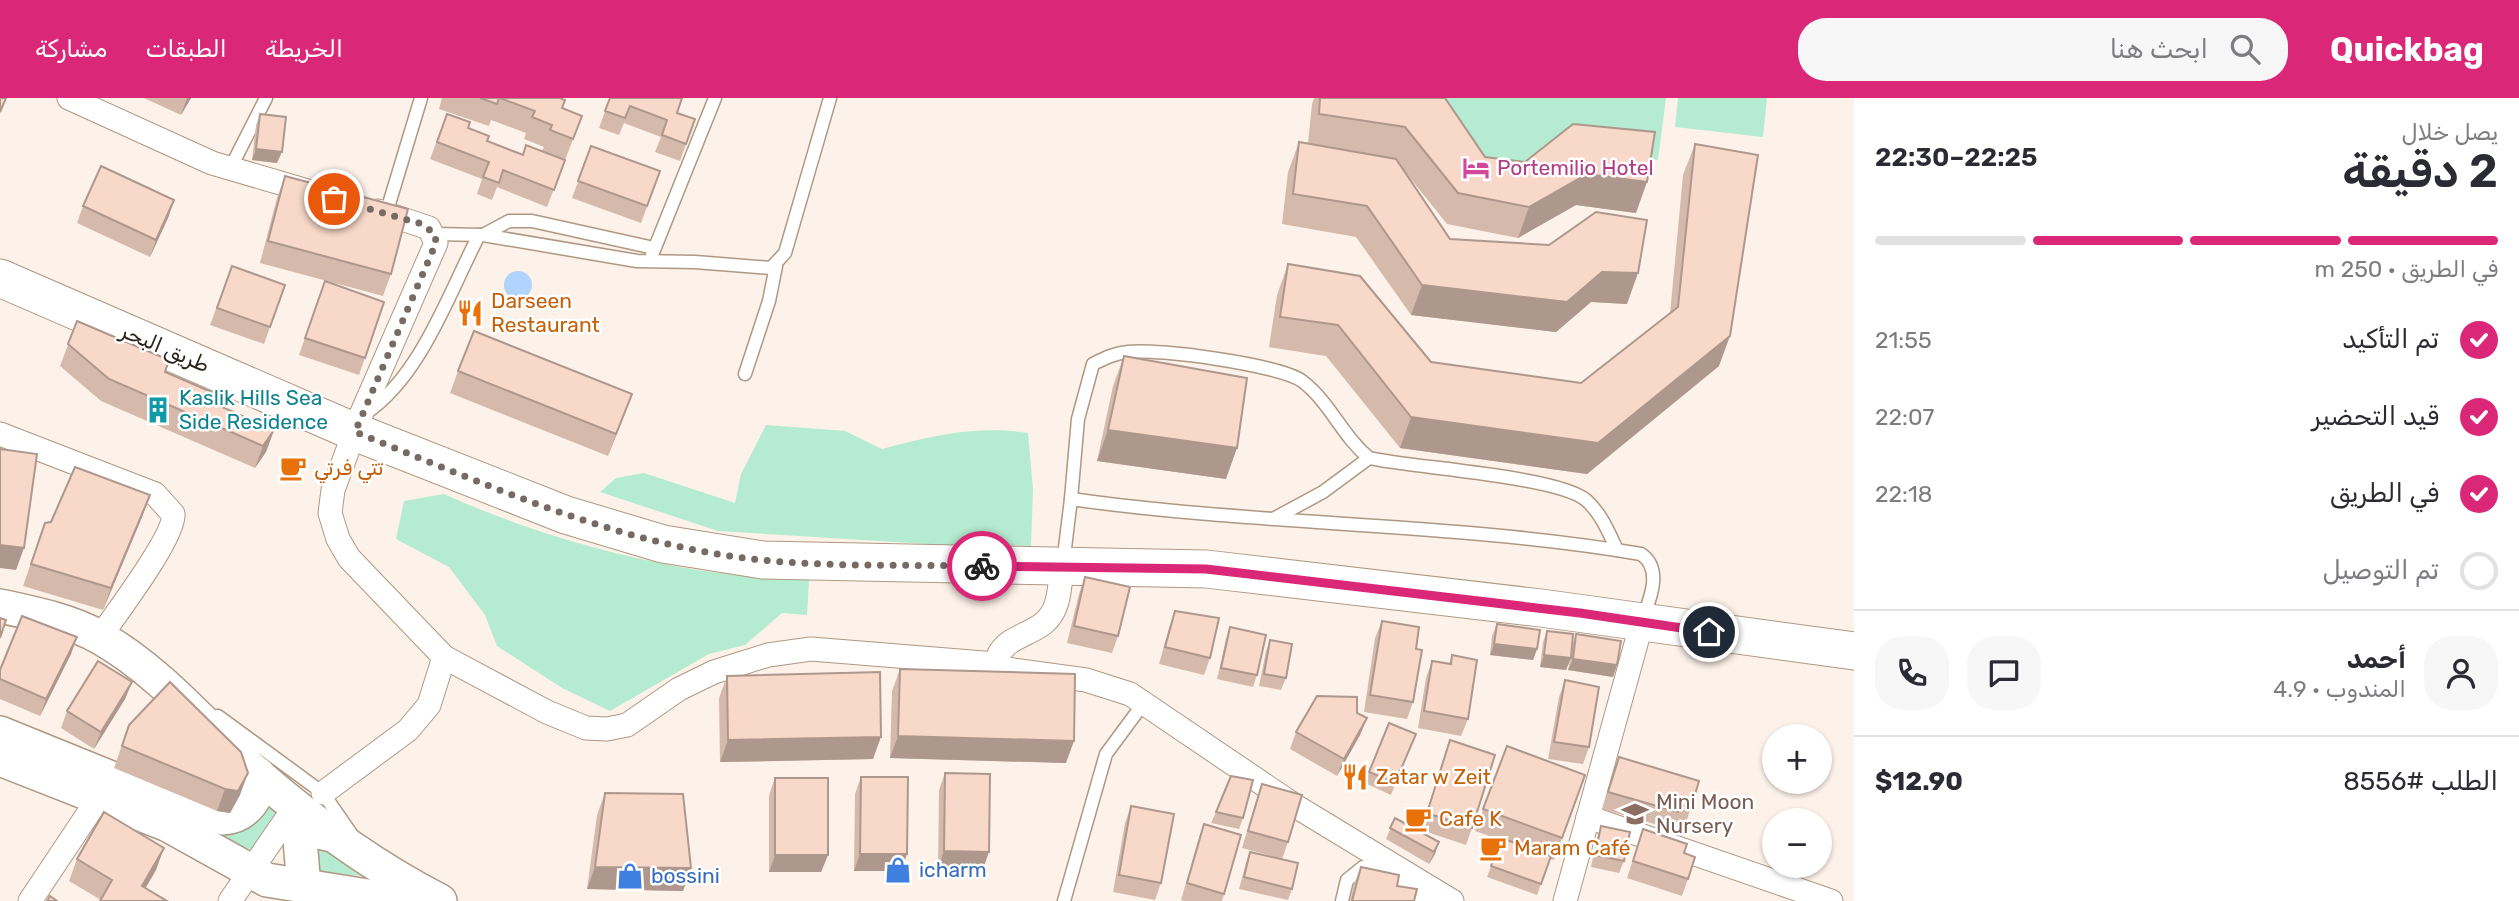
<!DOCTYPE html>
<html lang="ar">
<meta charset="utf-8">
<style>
body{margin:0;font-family:Rubik,"Noto Sans Arabic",sans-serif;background:#f7f7f7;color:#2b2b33;direction:rtl;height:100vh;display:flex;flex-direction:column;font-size:26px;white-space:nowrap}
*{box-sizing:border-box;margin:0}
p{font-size:23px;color:#7c7c81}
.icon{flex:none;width:38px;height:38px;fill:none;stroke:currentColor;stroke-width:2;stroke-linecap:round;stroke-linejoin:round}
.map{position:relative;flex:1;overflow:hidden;direction:ltr}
.side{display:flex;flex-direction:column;background:#fff;width:665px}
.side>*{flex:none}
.buttons{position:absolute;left:1762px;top:626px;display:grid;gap:14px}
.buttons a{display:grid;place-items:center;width:70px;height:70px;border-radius:50%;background:#fff;box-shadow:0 2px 5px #0004;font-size:35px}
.pin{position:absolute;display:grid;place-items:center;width:60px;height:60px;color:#fff;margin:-30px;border:4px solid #fff;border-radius:50%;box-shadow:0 2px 7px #0007}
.courier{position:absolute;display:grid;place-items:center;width:70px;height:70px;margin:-35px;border:5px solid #db2777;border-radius:50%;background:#fff;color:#222;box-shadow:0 2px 9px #0007}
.headline em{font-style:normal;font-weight:600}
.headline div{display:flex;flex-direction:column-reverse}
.headline{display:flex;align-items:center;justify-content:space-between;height:119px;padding:0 21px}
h1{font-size:46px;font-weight:600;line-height:52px}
.bar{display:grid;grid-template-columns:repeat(4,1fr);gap:10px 7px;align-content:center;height:84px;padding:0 21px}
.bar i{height:9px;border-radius:5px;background:#e1e1e2}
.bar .on{background:#db2777}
.bar p{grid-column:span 4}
.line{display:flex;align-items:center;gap:18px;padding:0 21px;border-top:2px solid #e1e1e2}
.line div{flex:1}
.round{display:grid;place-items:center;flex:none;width:74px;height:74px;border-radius:28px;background:#f7f7f7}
ol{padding:0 21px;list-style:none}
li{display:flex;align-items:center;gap:21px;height:77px}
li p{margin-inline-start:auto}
li .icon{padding:7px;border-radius:50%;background:#db2777;color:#fff;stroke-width:4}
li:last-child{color:#7c7c81}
li i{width:38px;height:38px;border:4px solid #e1e1e2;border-radius:50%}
header{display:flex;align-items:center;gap:42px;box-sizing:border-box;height:98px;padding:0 35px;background:#db2777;color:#fff}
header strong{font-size:33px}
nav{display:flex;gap:38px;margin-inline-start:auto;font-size:24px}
.search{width:490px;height:63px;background:#f7f7f7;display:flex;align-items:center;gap:18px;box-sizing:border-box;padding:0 24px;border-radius:28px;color:#7c7c81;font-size:26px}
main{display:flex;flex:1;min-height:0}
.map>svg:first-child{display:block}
.green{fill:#b5ebd0}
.water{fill:#b1d4fe}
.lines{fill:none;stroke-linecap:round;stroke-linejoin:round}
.lane-casing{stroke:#af9883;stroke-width:15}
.street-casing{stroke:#af9883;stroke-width:25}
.secondary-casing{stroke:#af9883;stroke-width:36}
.primary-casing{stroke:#af9883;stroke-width:39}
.lane{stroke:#fff;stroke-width:12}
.street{stroke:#fff;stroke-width:23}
.secondary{stroke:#fff;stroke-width:33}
.primary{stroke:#fff;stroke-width:37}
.wall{fill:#d5baac}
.shaded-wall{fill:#ae978c}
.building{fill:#f8d8c8;stroke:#ae978c;stroke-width:2}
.done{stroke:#756b63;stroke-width:7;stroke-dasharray:0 12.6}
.route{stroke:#db2777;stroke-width:9}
.labels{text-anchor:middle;stroke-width:5;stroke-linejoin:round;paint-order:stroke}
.hotel-label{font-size:21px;fill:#b23c85;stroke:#fff;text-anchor:start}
.food-label{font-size:21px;fill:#c56008;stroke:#fff;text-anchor:start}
.street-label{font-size:21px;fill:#2c231b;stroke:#fff}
.culture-label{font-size:21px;fill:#0d838f;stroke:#fff;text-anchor:start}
.education-label{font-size:21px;fill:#785e54;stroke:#fff;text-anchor:start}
.shop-label{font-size:21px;fill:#366cbe;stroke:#fff;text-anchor:start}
</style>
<header>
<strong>Quickbag</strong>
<div class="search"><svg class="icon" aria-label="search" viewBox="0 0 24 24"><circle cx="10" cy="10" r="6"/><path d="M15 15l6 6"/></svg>ابحث هنا</div>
<nav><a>الخريطة</a><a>الطبقات</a><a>مشاركة</a></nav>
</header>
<main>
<section class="side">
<div class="headline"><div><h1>2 دقيقة</h1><p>يصل خلال</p></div><em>22:25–22:30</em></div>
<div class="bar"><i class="on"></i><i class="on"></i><i class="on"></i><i></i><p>في الطريق · 250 m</p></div>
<ol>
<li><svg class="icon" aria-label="check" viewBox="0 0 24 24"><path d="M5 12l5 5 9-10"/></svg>تم التأكيد<p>21:55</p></li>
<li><svg class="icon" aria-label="check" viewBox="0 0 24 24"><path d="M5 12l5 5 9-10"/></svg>قيد التحضير<p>22:07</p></li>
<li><svg class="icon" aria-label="check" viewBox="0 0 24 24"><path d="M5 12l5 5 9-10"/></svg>في الطريق<p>22:18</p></li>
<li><i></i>تم التوصيل</li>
</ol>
<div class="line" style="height:126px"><a class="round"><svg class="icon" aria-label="person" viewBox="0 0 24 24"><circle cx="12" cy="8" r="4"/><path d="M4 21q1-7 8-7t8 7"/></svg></a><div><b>أحمد</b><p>المندوب · 4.9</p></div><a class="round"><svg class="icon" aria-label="chat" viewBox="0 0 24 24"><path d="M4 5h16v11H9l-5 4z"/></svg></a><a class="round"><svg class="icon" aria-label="phone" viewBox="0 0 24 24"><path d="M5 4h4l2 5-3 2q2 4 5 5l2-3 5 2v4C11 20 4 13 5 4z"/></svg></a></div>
<div class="line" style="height:91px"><div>الطلب #8556</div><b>$12.90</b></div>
</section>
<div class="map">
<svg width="1854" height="803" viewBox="0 0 1854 803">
<rect width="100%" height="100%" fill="#fcf2e9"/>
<g class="green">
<path d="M1368,0H1666L1658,62L1561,48L1513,85Z"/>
<path d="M1678,0H1767L1763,39L1675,29Z"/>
<path d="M766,327L845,333L882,351C931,338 976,327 1028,335L1033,391L1031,448L943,447L718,433L600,394L616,380L644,375L735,405L741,376Z"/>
<path d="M444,396C519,430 600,454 680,469C722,477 766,479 809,482L807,517L782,515L745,547L709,556L610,613L562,590L497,548L485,517L449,469L396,441L404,403Z"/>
<path d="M132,701L266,703L285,714L260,750L247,751Z"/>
<path d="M310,743L385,778L317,777Z"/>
</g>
<circle class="water" cx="518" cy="187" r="14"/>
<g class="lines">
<g class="lane-casing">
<g id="lane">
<path d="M230,71L266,0"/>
<path d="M386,116L421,0"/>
<path d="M435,136L483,137L637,163L695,164L771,170L785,155L830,0"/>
<path d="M483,137L509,123H532L654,150"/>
<path d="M652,157L715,0"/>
<path d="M745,276L769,203L776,168"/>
<path d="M366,315C421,278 449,195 479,137"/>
<path d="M1071,401L1078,321L1093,266C1105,260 1115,255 1128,254C1157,250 1280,267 1302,283C1330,304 1342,338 1369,360C1414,370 1557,378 1586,402C1601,415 1609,435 1617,452"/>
<path d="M1275,420L1323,394L1369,360"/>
<path d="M1063,466L1071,401C1260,428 1453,424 1641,456C1663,471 1650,501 1643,520"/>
<path d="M218,618L323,695L354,740"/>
<path d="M1064,803L1106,656L1143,606"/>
<path d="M1342,803L1347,782L1363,769L1374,771L1425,803"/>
</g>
</g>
<g class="street-casing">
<g id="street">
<path d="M69,0L212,65L311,94"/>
<path d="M378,113L429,130L436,145L360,319L333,392L330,415L338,441L349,460L444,559L547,614L586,630L607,631L627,627L679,591L714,574L768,557L811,551L996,566"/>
<path d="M0,336L155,396L173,416C176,437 115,517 100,539"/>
<path d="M1062,469C1060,483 1060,505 1051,517C1037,539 1000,536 996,566L1007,571L1086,582L1130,596L1297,709L1452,803"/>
<path d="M323,695L408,632L429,607L444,559"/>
<path d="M1588,719L1831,803"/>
<path d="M30,803L106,689"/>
<path d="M230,803L296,707"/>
<path d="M1565,803L1642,524"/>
</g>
</g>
<g class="secondary-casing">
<g id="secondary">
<path d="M0,508C33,515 72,523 101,540C162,575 206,630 257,676C313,725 374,769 440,803"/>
<path d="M0,635L111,680L223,720C246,718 261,699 258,676"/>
<path d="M0,661L168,727L267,782L399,803"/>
<path d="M304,789L300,742L314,733L336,738"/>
</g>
</g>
<g class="primary-casing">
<path id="primary" d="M0,180L355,334L566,417L663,446L763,462L1206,471L1541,510L1854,553"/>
</g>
<use href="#lane" class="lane"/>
<use href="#street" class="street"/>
<use href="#secondary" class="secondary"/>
<use href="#primary" class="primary"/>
</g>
<g class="wall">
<path d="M144,0H191L181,17Z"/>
<path d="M442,0H499L562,10L582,18L547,109L497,89L492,102L477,96L482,81L430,61L447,16L487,43L523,57L542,53L544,49L524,41L526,35L491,22L489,28L439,11Z"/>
<path d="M610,0L677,15L695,21L680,63L655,54L661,39L624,25L619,37L599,30Z"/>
<path d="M1314,0H1445L1485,59L1636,115L1576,107L1518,140L1447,126L1402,70L1450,141L1627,206L1591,204L1556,234L1411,217L1356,139L1282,126L1288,74L1299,44L1308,45L1312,6Z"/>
<path d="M260,16L277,65L252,62L256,27Z"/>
<path d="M1695,46L1719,268L1587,376L1400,350L1326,258L1269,249L1277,197L1288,166L1431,264L1581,285L1670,216L1683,77Z"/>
<path d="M591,48L660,73L641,125L572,100Z"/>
<path d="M285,78L391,176L383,198L260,165L277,100Z"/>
<path d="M174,102L168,120L150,159L77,125L83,108Z"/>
<path d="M232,168L285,187L264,246L210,227Z"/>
<path d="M325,183L384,204L359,277L299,257Z"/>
<path d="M77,223L165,274L222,309L274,332L266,354L255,370L101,303L60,268Z"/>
<path d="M1124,258L1226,381L1097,363L1113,288Z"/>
<path d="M458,273L632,296L608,358L450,295Z"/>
<path d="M150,397L142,419L103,512L23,488L45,425L51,424Z"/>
<path d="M1085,479L1118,538L1112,555L1067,545L1079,496Z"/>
<path d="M1175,513L1210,560L1204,577L1159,566L1169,530Z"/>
<path d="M1382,523L1413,604L1407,621L1364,614L1375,540Z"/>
<path d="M1497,526L1537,551L1533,562L1490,557L1492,538Z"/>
<path d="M1230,529L1257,577L1253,589L1217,581L1226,541Z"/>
<path d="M1547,533L1572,548L1576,536L1617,567L1613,579L1568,572L1570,562L1566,572L1540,569L1543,544Z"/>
<path d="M77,539L71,556L40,618L0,601V572Z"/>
<path d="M1270,542L1286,580L1281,592L1259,588L1266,553Z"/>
<path d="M1452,557L1468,621L1461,638L1418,630L1426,580L1432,563L1449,566Z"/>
<path d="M900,571L1066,665L890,660L892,593Z"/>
<path d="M727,578L873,661L720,664L719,600Z"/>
<path d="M1565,582L1589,649L1583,666L1548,661L1559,599Z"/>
<path d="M132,584L125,601L94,651L61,630L67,613Z"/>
<path d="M1357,615L1367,620L1360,637L1337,678L1290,651L1296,634Z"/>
<path d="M129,627L240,697L230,715L217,713L114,670Z"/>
<path d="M1416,636L1391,697L1365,685L1369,674Z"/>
<path d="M1450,642L1472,730L1466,747L1421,732Z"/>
<path d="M1507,648L1585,677L1554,762L1550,761L1537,797L1487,779L1501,742L1475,733Z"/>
<path d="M1619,659L1691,710L1685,727L1675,724L1672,731L1602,711Z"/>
<path d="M945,675L983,771L938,770L939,692Z"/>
<path d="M861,679L907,756L901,773H854L855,696Z"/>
<path d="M775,680L828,757L821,774H769V697Z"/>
<path d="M1262,686L1288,744L1282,761L1292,791L1288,802L1239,791L1246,765L1250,754L1279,760L1242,750L1256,703Z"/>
<path d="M605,695L691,770L683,793L587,791L597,717Z"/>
<path d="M1131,708L1161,785L1155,802L1113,794L1125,725Z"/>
<path d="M1216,714L1243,720L1239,731L1211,725Z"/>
<path d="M1395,720L1435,756L1429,766L1386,741Z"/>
<path d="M1204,726L1224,796L1222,803H1184L1181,802L1198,743Z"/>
<path d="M1601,728L1624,763L1619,775L1591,769L1597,740Z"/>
<path d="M1643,731L1684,755L1688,781L1682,798L1627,780Z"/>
<path d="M77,761L156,772L145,790L101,802L69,783Z"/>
<path d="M1361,769L1397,788L1414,803H1350L1354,786Z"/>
</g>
<g class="shaded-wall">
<path d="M187,0H191L181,17Z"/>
<path d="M256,51L282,54L277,65L252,62Z"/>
<path d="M1587,76L1647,84L1636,115L1576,107L1518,140L1529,109Z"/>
<path d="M174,102L168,120L150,159L156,142Z"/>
<path d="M1602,174L1638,175L1627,206L1591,204L1556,234L1411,217L1422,187Z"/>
<path d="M1730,238L1719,268L1587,376L1400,350L1411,319L1598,345Z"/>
<path d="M632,296L624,318L608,358L616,336Z"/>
<path d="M274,332L266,354L255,370L263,348Z"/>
<path d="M1108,332L1237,350L1226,381L1097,363Z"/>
<path d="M150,397L142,419L103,512L111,490Z"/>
<path d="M0,447L24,450L16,472L0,470Z"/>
<path d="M77,539L71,556L40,618L46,601Z"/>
<path d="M1494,546L1537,551L1533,562L1490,557Z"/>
<path d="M1544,557L1571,560L1566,572L1540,569Z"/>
<path d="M1573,561L1617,567L1613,579L1568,572Z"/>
<path d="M132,584L125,601L94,651L101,634Z"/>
<path d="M1367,620L1360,637L1337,678L1344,661Z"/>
<path d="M898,638L1074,643L1066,665L890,660Z"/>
<path d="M881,639L873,661L720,664L728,642Z"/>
<path d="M248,675L240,697L230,715L217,713L225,691Z"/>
<path d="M1439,744L1435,756L1429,766L1434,754Z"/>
<path d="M164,750L156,772L138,803L142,788Z"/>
<path d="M944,753L989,754L983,771L938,770Z"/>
<path d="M860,756H907L901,773H854Z"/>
<path d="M775,757H828L821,774H769Z"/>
<path d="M595,769L691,770L683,793L587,791Z"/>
</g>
<g class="building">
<path d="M0,0H6L0,14Z"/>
<path d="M480,0H499L497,6Z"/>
<path d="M500,0H560L565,2L562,10L582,18L573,41L550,32L552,27L532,19L535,13Z"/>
<path d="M610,0H682L677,15L695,21L686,46L662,37L667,22L630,8L625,20L605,13Z"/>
<path d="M1320,0H1445L1485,59L1525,64L1573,26L1655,34L1647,84L1587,76L1529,109L1458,95L1405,29L1319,16Z"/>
<path d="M260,16L286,19L282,54L256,51Z"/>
<path d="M447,16L470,24L468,30L489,38L487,43L523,57L526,47L565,62L554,92L503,72L499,85L483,79L489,64L437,44Z"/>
<path d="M1299,44L1396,61L1450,141L1549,147L1596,114L1647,122L1638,175L1602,174L1567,204L1422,187L1367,108L1293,96Z"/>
<path d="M1695,46L1758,57L1730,238L1598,345L1411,319L1338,227L1280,219L1288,166L1360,178L1431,264L1581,285L1678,209Z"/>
<path d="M591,48L660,73L647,108L578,83Z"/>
<path d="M101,68L174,102L156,142L83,108Z"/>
<path d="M285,78L408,111L391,176L268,143Z"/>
<path d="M232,168L285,187L270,229L217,210Z"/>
<path d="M325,183L384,204L365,260L305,240Z"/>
<path d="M77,223L169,262L165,274L223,299L222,309L274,332L263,348L109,281L68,246Z"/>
<path d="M474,233L632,296L616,336L458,273Z"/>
<path d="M1124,258L1247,280L1237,350L1108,332Z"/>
<path d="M0,351L37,356L24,450L0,447Z"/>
<path d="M75,369L150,397L111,490L31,466L45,425L51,424Z"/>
<path d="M1085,479L1130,489L1118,538L1074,528Z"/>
<path d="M1175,513L1219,520L1210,560L1165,549Z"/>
<path d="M22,518L77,539L46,601L0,581V572Z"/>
<path d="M0,520L6,522L0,540Z"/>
<path d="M1382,523L1419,529L1416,551L1422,552L1413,604L1370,597Z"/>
<path d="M1497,526L1540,532L1537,551L1494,546Z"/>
<path d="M1230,529L1266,537L1257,577L1221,570Z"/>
<path d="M1547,533L1573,536L1571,560L1544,557Z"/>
<path d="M1576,536L1621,543L1617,567L1573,561Z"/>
<path d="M1270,542L1292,546L1286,580L1264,576Z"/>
<path d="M1452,557L1477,562L1468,621L1424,613L1432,563L1451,566Z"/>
<path d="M98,563L132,584L101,634L67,613Z"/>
<path d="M900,571L1075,576L1074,643L898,638Z"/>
<path d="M880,574L881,639L728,642L727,578Z"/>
<path d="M1565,582L1599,589L1589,649L1554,644Z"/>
<path d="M170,584L241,654L248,675L238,693L225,691L122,648L129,627Z"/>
<path d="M1317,598L1357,599V615L1367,620L1344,661L1296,634Z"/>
<path d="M1389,625L1416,636L1395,685L1369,674Z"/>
<path d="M1450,642L1495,657L1472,730L1427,715Z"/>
<path d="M1507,648L1585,677L1562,740L1483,711Z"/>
<path d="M1619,659L1699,683L1691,710L1681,706L1678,714L1608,694Z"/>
<path d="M945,675L990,676L989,754L944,753Z"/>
<path d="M1231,678L1253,682L1243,720L1216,714Z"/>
<path d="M861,679H908L907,756H860Z"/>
<rect x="775" y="680" width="53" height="77"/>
<path d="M1262,686L1302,697L1288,744L1248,733Z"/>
<path d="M605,695L683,696L691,770L595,769Z"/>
<path d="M1131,708L1174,716L1161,785L1119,777Z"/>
<path d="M104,714L164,750L142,788L167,803H100L112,782L77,761Z"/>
<path d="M1395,720L1439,744L1434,754L1390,730Z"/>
<path d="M1204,726L1241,737L1224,796L1187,785Z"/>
<path d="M1601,728L1630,734L1624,763L1595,757Z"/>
<path d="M1643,731L1687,746L1684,755L1695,759L1688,781L1633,763Z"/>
<path d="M1501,740L1551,758L1541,786L1491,768Z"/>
<path d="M1250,754L1298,765L1292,791L1244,779Z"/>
<path d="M1361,769L1399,777L1397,788L1417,791L1414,803H1352Z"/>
<path d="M50,798L57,803H47Z"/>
</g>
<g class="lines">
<path class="done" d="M334,101L422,126L435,136L436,145L355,334C471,380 587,433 711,455C799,471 893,466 982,468"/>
<path class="route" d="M982,468L1206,471L1580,515L1709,534"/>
</g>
<defs>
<g id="hotel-bare" transform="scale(2.1)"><path d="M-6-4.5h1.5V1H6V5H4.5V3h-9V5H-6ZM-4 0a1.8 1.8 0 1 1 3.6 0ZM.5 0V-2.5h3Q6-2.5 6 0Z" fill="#d1479c" stroke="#fff" stroke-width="2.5" paint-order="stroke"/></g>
<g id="restaurant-bare" transform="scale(2.1)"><path d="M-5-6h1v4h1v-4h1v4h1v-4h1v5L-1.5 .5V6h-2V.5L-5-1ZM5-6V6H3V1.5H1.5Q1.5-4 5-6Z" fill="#e8710a" stroke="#fff" stroke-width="2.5" paint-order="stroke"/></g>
<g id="building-bare" transform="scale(2.1)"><path d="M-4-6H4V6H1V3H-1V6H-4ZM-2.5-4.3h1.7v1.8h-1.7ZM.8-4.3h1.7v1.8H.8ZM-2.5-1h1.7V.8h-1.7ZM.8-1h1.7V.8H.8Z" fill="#0f9aa8" stroke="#fff" stroke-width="2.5" paint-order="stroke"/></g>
<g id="cafe-bare" transform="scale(2.1)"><path d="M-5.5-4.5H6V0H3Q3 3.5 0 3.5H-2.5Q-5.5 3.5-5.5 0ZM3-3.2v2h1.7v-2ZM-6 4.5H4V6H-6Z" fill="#e8710a" stroke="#fff" stroke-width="2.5" paint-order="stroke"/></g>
<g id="school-bare" transform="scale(2.1)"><path d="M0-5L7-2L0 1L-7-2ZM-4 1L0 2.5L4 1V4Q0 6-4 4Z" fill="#8d6e63" stroke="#fff" stroke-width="2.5" paint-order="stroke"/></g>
<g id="shop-bare" transform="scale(2.1)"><path d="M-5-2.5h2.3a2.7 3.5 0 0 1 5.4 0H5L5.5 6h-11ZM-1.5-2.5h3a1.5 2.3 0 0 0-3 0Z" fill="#3f7fe0" stroke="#fff" stroke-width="2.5" paint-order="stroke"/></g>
</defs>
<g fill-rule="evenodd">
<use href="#hotel-bare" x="1476" y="70"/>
<use href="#restaurant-bare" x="470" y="215"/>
<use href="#building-bare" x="158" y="312"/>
<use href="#cafe-bare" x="293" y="370"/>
<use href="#restaurant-bare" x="1355" y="679"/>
<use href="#school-bare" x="1635" y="716"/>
<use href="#cafe-bare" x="1418" y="721"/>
<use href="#cafe-bare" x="1493" y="750"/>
<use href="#shop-bare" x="898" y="772"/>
<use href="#shop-bare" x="630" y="778"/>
</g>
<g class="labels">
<g class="hotel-label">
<text x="1497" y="77">Portemilio Hotel</text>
</g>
<g class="food-label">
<text x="491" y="210">Darseen<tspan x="491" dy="24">Restaurant</tspan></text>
<text x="314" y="377">تتي فرتي</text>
<text x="1376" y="686">Zatar w Zeit</text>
<text x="1439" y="728">Cafe K</text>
<text x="1514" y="757">Maram Café</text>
</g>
<g class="street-label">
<text transform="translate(165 250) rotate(23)" y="7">طريق البحر</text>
</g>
<g class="culture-label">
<text x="179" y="307">Kaslik Hills Sea<tspan x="179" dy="24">Side Residence</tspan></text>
</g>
<g class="education-label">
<text x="1656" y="711">Mini Moon<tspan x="1656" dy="24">Nursery</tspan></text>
</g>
<g class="shop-label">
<text x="919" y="779">icharm</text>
<text x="651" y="785">bossini</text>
</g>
</g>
</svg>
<div class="buttons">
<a>+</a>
<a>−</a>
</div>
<div class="pin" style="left:334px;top:101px;background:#ea580c"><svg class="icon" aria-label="bag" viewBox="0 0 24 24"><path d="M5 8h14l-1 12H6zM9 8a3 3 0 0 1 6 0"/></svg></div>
<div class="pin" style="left:1709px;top:534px;background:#1f2937"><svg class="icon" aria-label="home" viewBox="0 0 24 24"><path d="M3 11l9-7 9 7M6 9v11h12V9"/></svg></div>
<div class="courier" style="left:982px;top:468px"><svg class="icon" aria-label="bike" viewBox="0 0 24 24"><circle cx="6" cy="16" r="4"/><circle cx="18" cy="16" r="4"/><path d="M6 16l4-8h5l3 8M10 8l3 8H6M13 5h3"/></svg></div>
</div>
</main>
